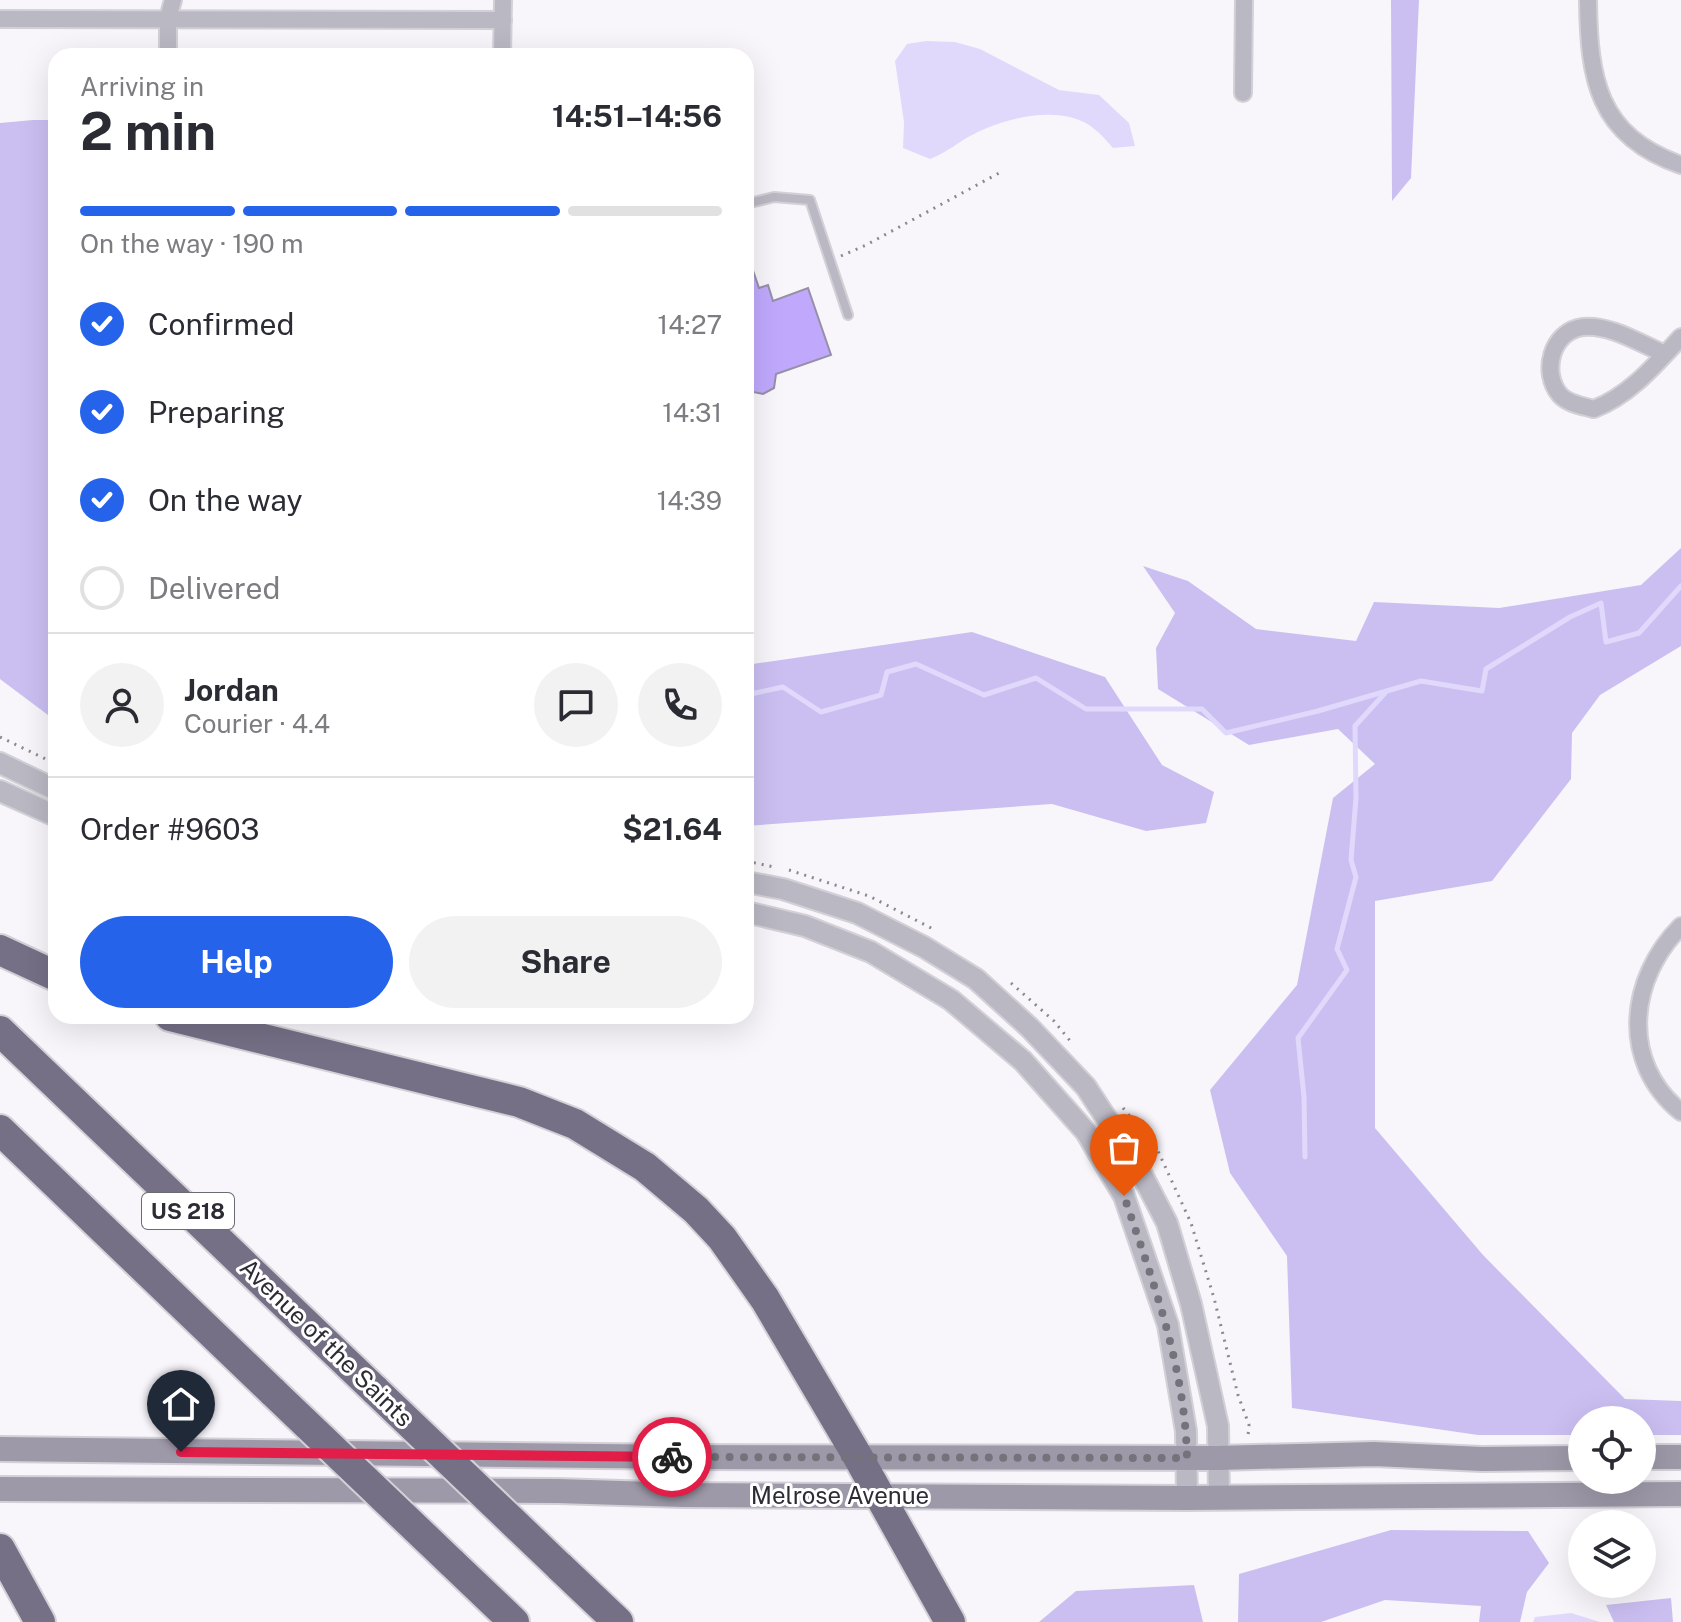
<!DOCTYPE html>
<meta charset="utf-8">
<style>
body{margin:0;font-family:"Public Sans",sans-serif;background:#f2f2f3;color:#2b2b33;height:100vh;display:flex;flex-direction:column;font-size:30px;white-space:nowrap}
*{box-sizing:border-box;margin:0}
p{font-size:26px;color:#7c7c81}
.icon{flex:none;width:44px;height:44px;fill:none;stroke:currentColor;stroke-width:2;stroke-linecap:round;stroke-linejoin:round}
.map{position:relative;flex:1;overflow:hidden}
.drawer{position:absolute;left:48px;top:48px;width:706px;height:976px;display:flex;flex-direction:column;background:#fff;border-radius:24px;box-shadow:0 8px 32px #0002}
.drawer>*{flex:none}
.buttons{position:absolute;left:1568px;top:1406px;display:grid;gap:16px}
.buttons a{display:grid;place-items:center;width:88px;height:88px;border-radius:50%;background:#fff;box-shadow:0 8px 32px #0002;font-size:40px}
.pin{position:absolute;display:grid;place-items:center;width:68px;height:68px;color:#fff;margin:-82px -34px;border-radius:50% 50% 50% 0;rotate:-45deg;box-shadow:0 0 8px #0007}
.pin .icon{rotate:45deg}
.courier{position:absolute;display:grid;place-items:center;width:80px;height:80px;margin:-40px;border:6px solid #e11d48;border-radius:50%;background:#fff;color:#222;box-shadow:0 2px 10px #0007}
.headline em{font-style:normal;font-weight:700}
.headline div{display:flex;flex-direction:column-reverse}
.headline{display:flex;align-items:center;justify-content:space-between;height:136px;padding:0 32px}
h1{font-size:52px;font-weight:700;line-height:60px}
.bar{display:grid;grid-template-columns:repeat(4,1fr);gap:12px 8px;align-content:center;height:96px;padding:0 32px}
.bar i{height:10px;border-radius:6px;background:#e1e1e2}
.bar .active{background:#2563eb}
.bar p{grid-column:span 4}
.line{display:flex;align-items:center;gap:20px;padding:0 32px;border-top:2px solid #e1e1e2}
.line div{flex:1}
.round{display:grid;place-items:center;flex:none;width:84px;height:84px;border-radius:42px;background:#f2f2f3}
ol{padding:0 32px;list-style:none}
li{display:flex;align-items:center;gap:24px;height:88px}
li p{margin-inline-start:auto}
li .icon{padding:8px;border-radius:50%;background:#2563eb;color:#fff;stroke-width:4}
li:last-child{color:#7c7c81}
li i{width:44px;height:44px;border:4px solid #e1e1e2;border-radius:50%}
.primary-button{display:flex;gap:16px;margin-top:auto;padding:16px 32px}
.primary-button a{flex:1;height:92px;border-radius:48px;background:#2563eb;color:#fff;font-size:32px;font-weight:700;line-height:92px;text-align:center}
.primary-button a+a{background:#f2f2f3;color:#2b2b33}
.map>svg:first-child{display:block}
.forest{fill:#cbbff2}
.water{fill:#e1d9fb}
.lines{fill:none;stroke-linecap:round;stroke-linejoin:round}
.stream{stroke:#e1d9fb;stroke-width:5}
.building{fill:#c0a9fd;stroke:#9590a7;stroke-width:2}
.service-casing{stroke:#d3d1d7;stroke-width:12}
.minor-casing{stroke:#d3d1d7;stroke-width:20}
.tertiary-casing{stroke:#d3d1d7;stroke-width:24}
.secondary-casing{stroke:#d3d1d7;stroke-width:28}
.motorway-casing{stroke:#d3d1d7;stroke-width:34}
.path{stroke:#8b8990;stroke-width:3;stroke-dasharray:2 6;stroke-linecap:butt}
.service{stroke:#bab8c3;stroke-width:8}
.minor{stroke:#bab8c3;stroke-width:16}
.tertiary{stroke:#bab8c3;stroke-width:20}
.secondary{stroke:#9d99a9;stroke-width:24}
.motorway{stroke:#757086;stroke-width:30}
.motorway-bridge-casing{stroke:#d3d1d7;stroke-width:34;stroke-linecap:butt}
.motorway-bridge{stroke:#757086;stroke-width:30}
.done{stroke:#74727a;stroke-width:8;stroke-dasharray:0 14.4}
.route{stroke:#e11d48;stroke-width:10}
.labels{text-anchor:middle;stroke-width:6;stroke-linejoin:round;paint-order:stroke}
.shield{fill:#fff;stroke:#6c6b71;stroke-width:2}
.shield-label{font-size:22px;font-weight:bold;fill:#2d2b34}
.street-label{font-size:24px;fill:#2d2b34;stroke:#fff}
</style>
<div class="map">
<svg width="1681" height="1622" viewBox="0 0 1681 1622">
<rect width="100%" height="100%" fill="#f8f6fb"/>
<g class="forest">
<path d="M1391,0H1419L1411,178L1392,201Z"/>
<path d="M33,120H56V533L50,634L56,648V721L0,679V123Z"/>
<path d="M1681,548V646L1600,695L1572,733L1571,779L1492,881L1375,901V1128L1483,1255L1625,1399L1681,1401V1435H1642V1420H1582V1435H1478L1292,1408L1287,1256L1230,1173L1210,1090L1297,985L1333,798L1375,764L1338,729L1249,745L1158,689L1156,648L1175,613L1143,566L1188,581L1256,629L1356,641L1374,602L1499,608L1641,585Z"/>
<path d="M972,632L1105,677L1162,765L1214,792L1206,823L1146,831L1052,804L746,826V665Z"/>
<path d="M1391,1530L1528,1531L1549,1563L1527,1592L1520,1622H1479L1481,1606L1385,1600L1321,1622H1238L1239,1574Z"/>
<path d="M1194,1585L1203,1622H1039L1076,1591Z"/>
<path d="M1671,1598L1673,1622H1614L1606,1605Z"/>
</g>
<g class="water">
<path d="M926,41L955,42L980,49L1059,90L1099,95L1129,123L1135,146L1113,148C1102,135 1090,122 1073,118C1043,109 1002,120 974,134C958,142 948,152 930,159L903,148L904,122L895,61L907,44Z"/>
<path d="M1571,1613L1600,1622H1533L1535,1617Z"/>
</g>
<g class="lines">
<g class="stream">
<path d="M746,695L783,687L821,712L881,695L887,672L916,664L984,695L1036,678L1086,709H1202L1226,733L1318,711L1421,681L1482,691L1486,669L1570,617L1601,603L1606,642L1639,633L1681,586"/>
<path d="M1305,1157L1304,1097L1298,1038L1347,970L1337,949L1356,877L1351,860L1356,798L1355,726L1385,693"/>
</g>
</g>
<path class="building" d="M746,256H748L759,288L768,285L773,301L808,288L831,355L776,374L774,388L763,394L753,392L750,384L746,385Z"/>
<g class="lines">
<g class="service-casing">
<path id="service" d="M746,204L774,197L810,200L848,315"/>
</g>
<g class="minor-casing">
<g id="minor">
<path d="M1588,0C1589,78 1597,136 1681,165"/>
<path d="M0,19L503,20"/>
<path d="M168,56V18L173,0"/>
<path d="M502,56L503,0"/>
<path d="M1243,93L1244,0"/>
<path d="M1665,354C1641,344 1610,324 1583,327C1551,331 1541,373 1560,395C1568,404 1583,406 1594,409C1630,395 1655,365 1681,337"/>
<path d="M1681,926C1629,978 1619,1062 1681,1112"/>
</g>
</g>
<g class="tertiary-casing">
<g id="tertiary">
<path d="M0,763L56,790"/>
<path d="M0,791L56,816"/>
<path d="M746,882L783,889L857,913L924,947L976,979L1030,1028L1086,1087L1138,1167L1167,1223L1191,1304L1218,1426L1219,1497"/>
<path d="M746,912L805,926L871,952L951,1000L1023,1061L1086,1132L1124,1196L1168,1325L1186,1431L1187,1498"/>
</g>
</g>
<g class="secondary-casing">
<g id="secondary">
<path d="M0,1449L687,1457L1218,1458L1374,1454L1482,1459L1582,1458"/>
<path d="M1642,1457H1681"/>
<path d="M0,1489L558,1491L683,1495L1187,1498L1681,1494"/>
</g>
</g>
<g class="motorway-casing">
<g id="motorway">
<path d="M0,950L56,976"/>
<path d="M170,1016L519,1102L575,1124L645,1167L696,1210L722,1238L765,1299L858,1457L950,1622"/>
<path d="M0,1031L376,1391"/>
<path d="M0,1130L274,1393"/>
<path d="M0,1549L40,1622"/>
<path d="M451,1562L514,1622"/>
<path d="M559,1566L618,1622"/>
</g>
</g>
<g class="path">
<path d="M841,256L866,245L1001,172"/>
<path d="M0,737L56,764"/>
<path d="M746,861L774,867"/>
<path d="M789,870L869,896L933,929"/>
<path d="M1011,983L1054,1021L1071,1042"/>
<path d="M1123,1108L1158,1151L1191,1223L1214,1298L1238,1395L1249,1425L1248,1436"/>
</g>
<use href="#service" class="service"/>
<use href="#minor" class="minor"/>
<use href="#tertiary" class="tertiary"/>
<use href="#secondary" class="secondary"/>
<use href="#motorway" class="motorway"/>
<g class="motorway-bridge-casing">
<g id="motorway-bridge">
<path d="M376,1391L559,1566"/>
<path d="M274,1393L451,1562"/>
</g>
</g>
<use href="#motorway-bridge" class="motorway-bridge"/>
</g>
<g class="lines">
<path class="done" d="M672,1457L1187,1458C1185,1366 1153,1282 1124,1196"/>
<path class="route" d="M181,1452L672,1457"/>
</g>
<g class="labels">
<rect class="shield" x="142" y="1193" width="92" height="36" rx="6"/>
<g class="shield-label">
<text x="188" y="1219">US 218</text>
</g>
<g class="street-label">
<text transform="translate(326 1343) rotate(44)" y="8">Avenue of the Saints</text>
<text x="840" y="1504">Melrose Avenue</text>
</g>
</g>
</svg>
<div class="buttons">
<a><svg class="icon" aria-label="locate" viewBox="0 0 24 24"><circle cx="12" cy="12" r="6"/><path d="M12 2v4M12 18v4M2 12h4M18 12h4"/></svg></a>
<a><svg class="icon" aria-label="layers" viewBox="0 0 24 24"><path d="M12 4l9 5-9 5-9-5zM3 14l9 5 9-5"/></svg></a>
</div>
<div class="pin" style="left:1124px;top:1196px;background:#ea580c"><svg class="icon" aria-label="bag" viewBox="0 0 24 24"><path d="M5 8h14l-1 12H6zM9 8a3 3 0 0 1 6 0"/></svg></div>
<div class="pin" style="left:181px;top:1452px;background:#1f2937"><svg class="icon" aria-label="home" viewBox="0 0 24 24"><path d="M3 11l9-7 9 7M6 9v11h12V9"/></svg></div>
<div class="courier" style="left:672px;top:1457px"><svg class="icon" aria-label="bike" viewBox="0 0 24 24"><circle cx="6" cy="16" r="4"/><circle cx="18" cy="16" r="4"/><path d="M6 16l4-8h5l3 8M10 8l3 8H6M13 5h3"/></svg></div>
<section class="drawer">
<div class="headline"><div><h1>2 min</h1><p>Arriving in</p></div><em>14:51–14:56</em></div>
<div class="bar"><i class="active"></i><i class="active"></i><i class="active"></i><i></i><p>On the way · 190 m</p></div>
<ol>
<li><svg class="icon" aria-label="check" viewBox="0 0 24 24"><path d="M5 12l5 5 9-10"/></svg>Confirmed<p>14:27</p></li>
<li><svg class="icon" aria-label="check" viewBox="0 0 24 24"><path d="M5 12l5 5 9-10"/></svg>Preparing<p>14:31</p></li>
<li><svg class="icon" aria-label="check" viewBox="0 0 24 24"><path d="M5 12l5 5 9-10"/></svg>On the way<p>14:39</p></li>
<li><i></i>Delivered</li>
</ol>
<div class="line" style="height:144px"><a class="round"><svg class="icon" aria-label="person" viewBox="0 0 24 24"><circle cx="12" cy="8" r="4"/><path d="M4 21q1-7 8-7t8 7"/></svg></a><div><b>Jordan</b><p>Courier · 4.4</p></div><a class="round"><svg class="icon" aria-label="chat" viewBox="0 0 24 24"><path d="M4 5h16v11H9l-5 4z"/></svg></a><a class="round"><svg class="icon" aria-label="phone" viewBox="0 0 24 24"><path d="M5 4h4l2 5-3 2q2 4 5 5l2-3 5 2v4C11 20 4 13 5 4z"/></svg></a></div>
<div class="line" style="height:104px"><div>Order #9603</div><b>$21.64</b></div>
<div class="primary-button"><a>Help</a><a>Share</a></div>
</section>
</div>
